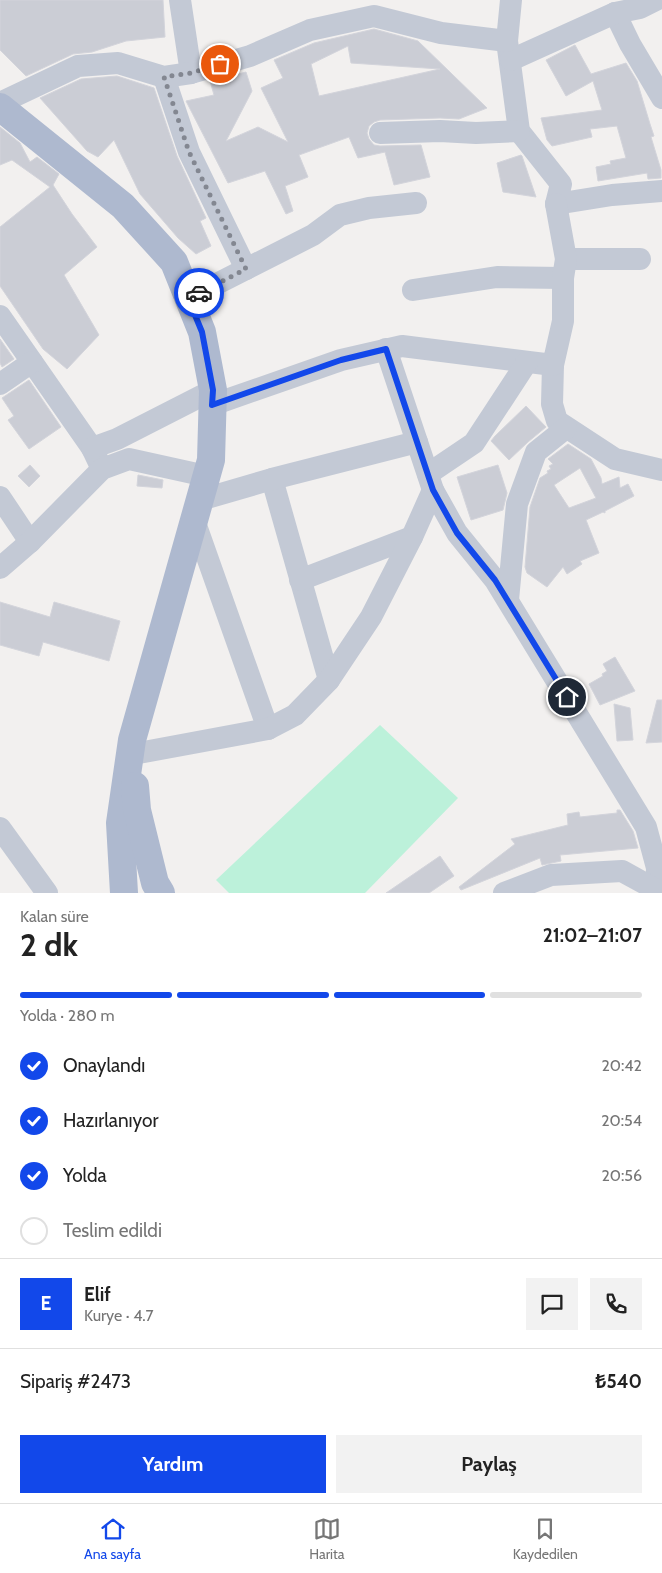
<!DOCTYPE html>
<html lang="tr">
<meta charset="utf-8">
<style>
body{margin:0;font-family:Cabin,sans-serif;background:#f2f2f2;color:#222;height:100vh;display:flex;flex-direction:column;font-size:19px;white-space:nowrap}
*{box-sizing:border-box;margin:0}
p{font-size:16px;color:#767676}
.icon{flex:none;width:28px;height:28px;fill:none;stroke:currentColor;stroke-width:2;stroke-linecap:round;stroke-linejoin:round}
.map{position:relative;height:893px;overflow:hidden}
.panel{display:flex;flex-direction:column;background:#fff;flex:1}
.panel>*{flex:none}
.pin{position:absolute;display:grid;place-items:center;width:42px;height:42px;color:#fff;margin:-21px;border:2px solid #fff;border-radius:50%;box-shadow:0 1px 5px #0007}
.courier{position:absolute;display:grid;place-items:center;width:50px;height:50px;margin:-25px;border:4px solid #1248ea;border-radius:50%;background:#fff;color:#222;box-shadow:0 1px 6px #0007}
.overview em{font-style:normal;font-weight:800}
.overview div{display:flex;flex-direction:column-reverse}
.overview{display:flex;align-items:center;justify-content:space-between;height:85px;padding:0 20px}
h1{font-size:32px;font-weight:800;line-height:38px}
.bar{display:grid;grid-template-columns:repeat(4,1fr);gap:8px 5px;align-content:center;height:60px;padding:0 20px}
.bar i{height:6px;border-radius:4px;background:#e0e0e0}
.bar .active{background:#1248ea}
.bar p{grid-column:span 4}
.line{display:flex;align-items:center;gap:12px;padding:0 20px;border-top:1px solid #e0e0e0}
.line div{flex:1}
.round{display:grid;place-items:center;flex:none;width:52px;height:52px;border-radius:0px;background:#f2f2f2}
ol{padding:0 20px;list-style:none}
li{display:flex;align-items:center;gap:15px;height:55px}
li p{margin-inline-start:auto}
li .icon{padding:5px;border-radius:50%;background:#1248ea;color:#fff;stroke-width:4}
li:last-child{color:#767676}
li i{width:28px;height:28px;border:2px solid #e0e0e0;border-radius:50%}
.action{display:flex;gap:10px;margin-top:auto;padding:10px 20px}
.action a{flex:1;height:58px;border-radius:0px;background:#1248ea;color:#fff;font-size:20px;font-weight:800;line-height:58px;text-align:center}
.action a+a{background:#f2f2f2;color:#222}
.menu{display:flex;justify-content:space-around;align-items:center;height:70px;border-top:1px solid #e0e0e0;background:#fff;font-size:14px;color:#767676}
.menu a{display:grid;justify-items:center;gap:2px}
.menu .active{color:#1248ea}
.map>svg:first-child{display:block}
.green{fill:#bcf1da}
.building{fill:#cbcdd5;stroke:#d3d4db;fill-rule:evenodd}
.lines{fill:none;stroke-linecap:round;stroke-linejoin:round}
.minor{stroke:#c3c9d5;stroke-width:22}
.major{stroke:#aeb9cf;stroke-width:28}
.done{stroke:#838791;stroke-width:5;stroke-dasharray:0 9}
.route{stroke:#1248ea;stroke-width:6}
</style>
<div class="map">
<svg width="662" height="893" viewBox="0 0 662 893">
<rect width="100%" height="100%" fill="#f2f0ef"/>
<path class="green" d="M380,725L458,798L365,893H229L216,880Z"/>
<g class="building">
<path d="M0,0H163L165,37L126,41L92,52L73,54L26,76L0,50Z"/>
<path d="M374,29L418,41L487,108L459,119L440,118L380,120L374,122L369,126L367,133L369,139L374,145L380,146L421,145L430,177L394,185L385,152L358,158L349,137L299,155L308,177L285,186L293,211L286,214L265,171L228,183L186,101L214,95L210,81L246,72L252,91L226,141L258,127L288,142L261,88L283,78L274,60L314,43ZM348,46L351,63L440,69L319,96L311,64Z"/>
<path d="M575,45L591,74L626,63L637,81L650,124L654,136L651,137L661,170V178L648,179L647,173L598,181L596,167L611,164L610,161L626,158L617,126L590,129L592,137L552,146L547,140L541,118L602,110L593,81L566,96L546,60Z"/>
<path d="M117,76L154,88L177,156L206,218L200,221L211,246L196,254L178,238L140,194L114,140L98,157L87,151L40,98L81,79Z"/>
<path d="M0,127L20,143L30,162L37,157L59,174L53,185L72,214L97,247L64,275L99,335L67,369L43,349L0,286V227L50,187L12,160L0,165Z"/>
<path d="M521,155L522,156L536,197L503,192L497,163Z"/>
<path d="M0,339L14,359L2,367L0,363Z"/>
<path d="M29,380L61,427L29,449L8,420L14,416L2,398Z"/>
<path d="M526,406L546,427L528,442L509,460L491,441L495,436Z"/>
<path d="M568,444L591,459L601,478L602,484L619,477L620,488L628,484L634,496L605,511V513L603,512L586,520L599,553L580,561L582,564L567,574L563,567L547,587L527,573L525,567L530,507L540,478L548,473L547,471L551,469L549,466L553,464L548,459ZM580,468L596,498L569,508L554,485Z"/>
<path d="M30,465L40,476L29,487L18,476Z"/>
<path d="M498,465L507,493L503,510L471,520L457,477Z"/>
<path d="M138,475L163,480L162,488L137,486Z"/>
<path d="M0,602L50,617L54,602L120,621L109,661L43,642L39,656L0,645Z"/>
<path d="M615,657L635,691L600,705L589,684L603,676L602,674L607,671L603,664Z"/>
<path d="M657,700H662V742L646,743Z"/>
<path d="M614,704L630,708L633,740L617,741Z"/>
<path d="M617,810H620L633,831L638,848L560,855L561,861L542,865L540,858L461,890L459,887L515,844L511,839L568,825L567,814L579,812L580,817L617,813Z"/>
<path d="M440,856L454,876L429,893H386Z"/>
</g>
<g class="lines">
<g class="minor">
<path d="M180,0L191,73"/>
<path d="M511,0L507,41L519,131L561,184L556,204L612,195L662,191"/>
<path d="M615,13L630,44L662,98"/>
<path d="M511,60L615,13L640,8L656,0"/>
<path d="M164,77L189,152L246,269"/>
<path d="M0,103L78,66L118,63L164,77L191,73L250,56L310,30L374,16L441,33L507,41"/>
<path d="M380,133L440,131L476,133L519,131"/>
<path d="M566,259H640"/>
<path d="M413,290L497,277L563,278"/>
<path d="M189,298L313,235L340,215L369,208L416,203"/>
<path d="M0,316L92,448L102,469"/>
<path d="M386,349L433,490L457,533L495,580L646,827L657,868L656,893"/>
<path d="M553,365L552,404L557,421L615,459L662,470"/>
<path d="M0,384L32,362"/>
<path d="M212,405L341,360L402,346L553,365L563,321V278L566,259L556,204"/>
<path d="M92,448L117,439L213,390"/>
<path d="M428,474L474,443L527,362"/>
<path d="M272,479L329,680"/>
<path d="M0,497L30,542"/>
<path d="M200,500L272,479L417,442"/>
<path d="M194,520L268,729"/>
<path d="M0,568L30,542L102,469L129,459L206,476"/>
<path d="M300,580L412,537"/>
<path d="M508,600L517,504L536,452L566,428"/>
<path d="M133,754L268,729L295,715L329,680L371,617L412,537L433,490"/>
<path d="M0,828L47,893"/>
<path d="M504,893L551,875L622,871L662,893"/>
</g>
<g class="major">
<path d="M0,107L123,206L174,262L202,332L213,390L211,460L132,740L120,823L124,893"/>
<path d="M135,786L137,810L155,883L161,893"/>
</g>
</g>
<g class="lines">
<path class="done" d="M199,293L246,269L189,152L164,77L191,73L220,64"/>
<path class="route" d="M199,293L188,298L202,332L213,390L212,405L341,360L386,349L433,490L457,533L495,580L567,697"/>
</g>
</svg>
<div class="pin" style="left:220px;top:64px;background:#ea580c"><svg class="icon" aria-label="bag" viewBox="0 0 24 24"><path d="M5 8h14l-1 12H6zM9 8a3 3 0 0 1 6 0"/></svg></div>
<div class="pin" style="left:567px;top:697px;background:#1f2937"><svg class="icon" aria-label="home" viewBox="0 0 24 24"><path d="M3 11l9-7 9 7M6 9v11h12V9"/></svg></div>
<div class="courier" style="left:199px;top:293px"><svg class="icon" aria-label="car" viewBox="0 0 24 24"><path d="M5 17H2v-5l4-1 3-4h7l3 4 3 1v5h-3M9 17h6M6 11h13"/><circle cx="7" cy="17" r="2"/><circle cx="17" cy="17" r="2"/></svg></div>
</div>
<section class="panel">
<div class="overview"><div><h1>2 dk</h1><p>Kalan süre</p></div><em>21:02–21:07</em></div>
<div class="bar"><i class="active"></i><i class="active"></i><i class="active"></i><i></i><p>Yolda · 280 m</p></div>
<ol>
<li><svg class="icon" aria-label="check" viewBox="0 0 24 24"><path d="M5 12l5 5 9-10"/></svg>Onaylandı<p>20:42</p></li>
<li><svg class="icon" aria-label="check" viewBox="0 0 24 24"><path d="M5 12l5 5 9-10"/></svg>Hazırlanıyor<p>20:54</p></li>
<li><svg class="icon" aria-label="check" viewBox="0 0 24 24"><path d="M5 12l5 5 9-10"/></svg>Yolda<p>20:56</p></li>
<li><i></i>Teslim edildi</li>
</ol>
<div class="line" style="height:90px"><b class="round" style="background:#1248ea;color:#fff">E</b><div><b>Elif</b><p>Kurye · 4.7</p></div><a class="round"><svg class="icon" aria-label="chat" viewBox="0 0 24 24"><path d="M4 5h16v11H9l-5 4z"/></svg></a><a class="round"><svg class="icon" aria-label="phone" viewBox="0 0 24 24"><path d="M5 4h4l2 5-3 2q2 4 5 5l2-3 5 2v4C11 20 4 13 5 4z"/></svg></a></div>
<div class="line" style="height:65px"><div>Sipariş #2473</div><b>₺540</b></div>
<div class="action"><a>Yardım</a><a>Paylaş</a></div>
</section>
<nav class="menu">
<a class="active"><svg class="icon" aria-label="home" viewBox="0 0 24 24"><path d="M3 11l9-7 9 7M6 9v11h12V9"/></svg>Ana sayfa</a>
<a><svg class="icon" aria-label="map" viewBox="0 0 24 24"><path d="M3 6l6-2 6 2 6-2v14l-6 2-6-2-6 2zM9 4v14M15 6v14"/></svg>Harita</a>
<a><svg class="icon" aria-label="saved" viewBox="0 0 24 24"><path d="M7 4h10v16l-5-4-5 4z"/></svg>Kaydedilen</a>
</nav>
